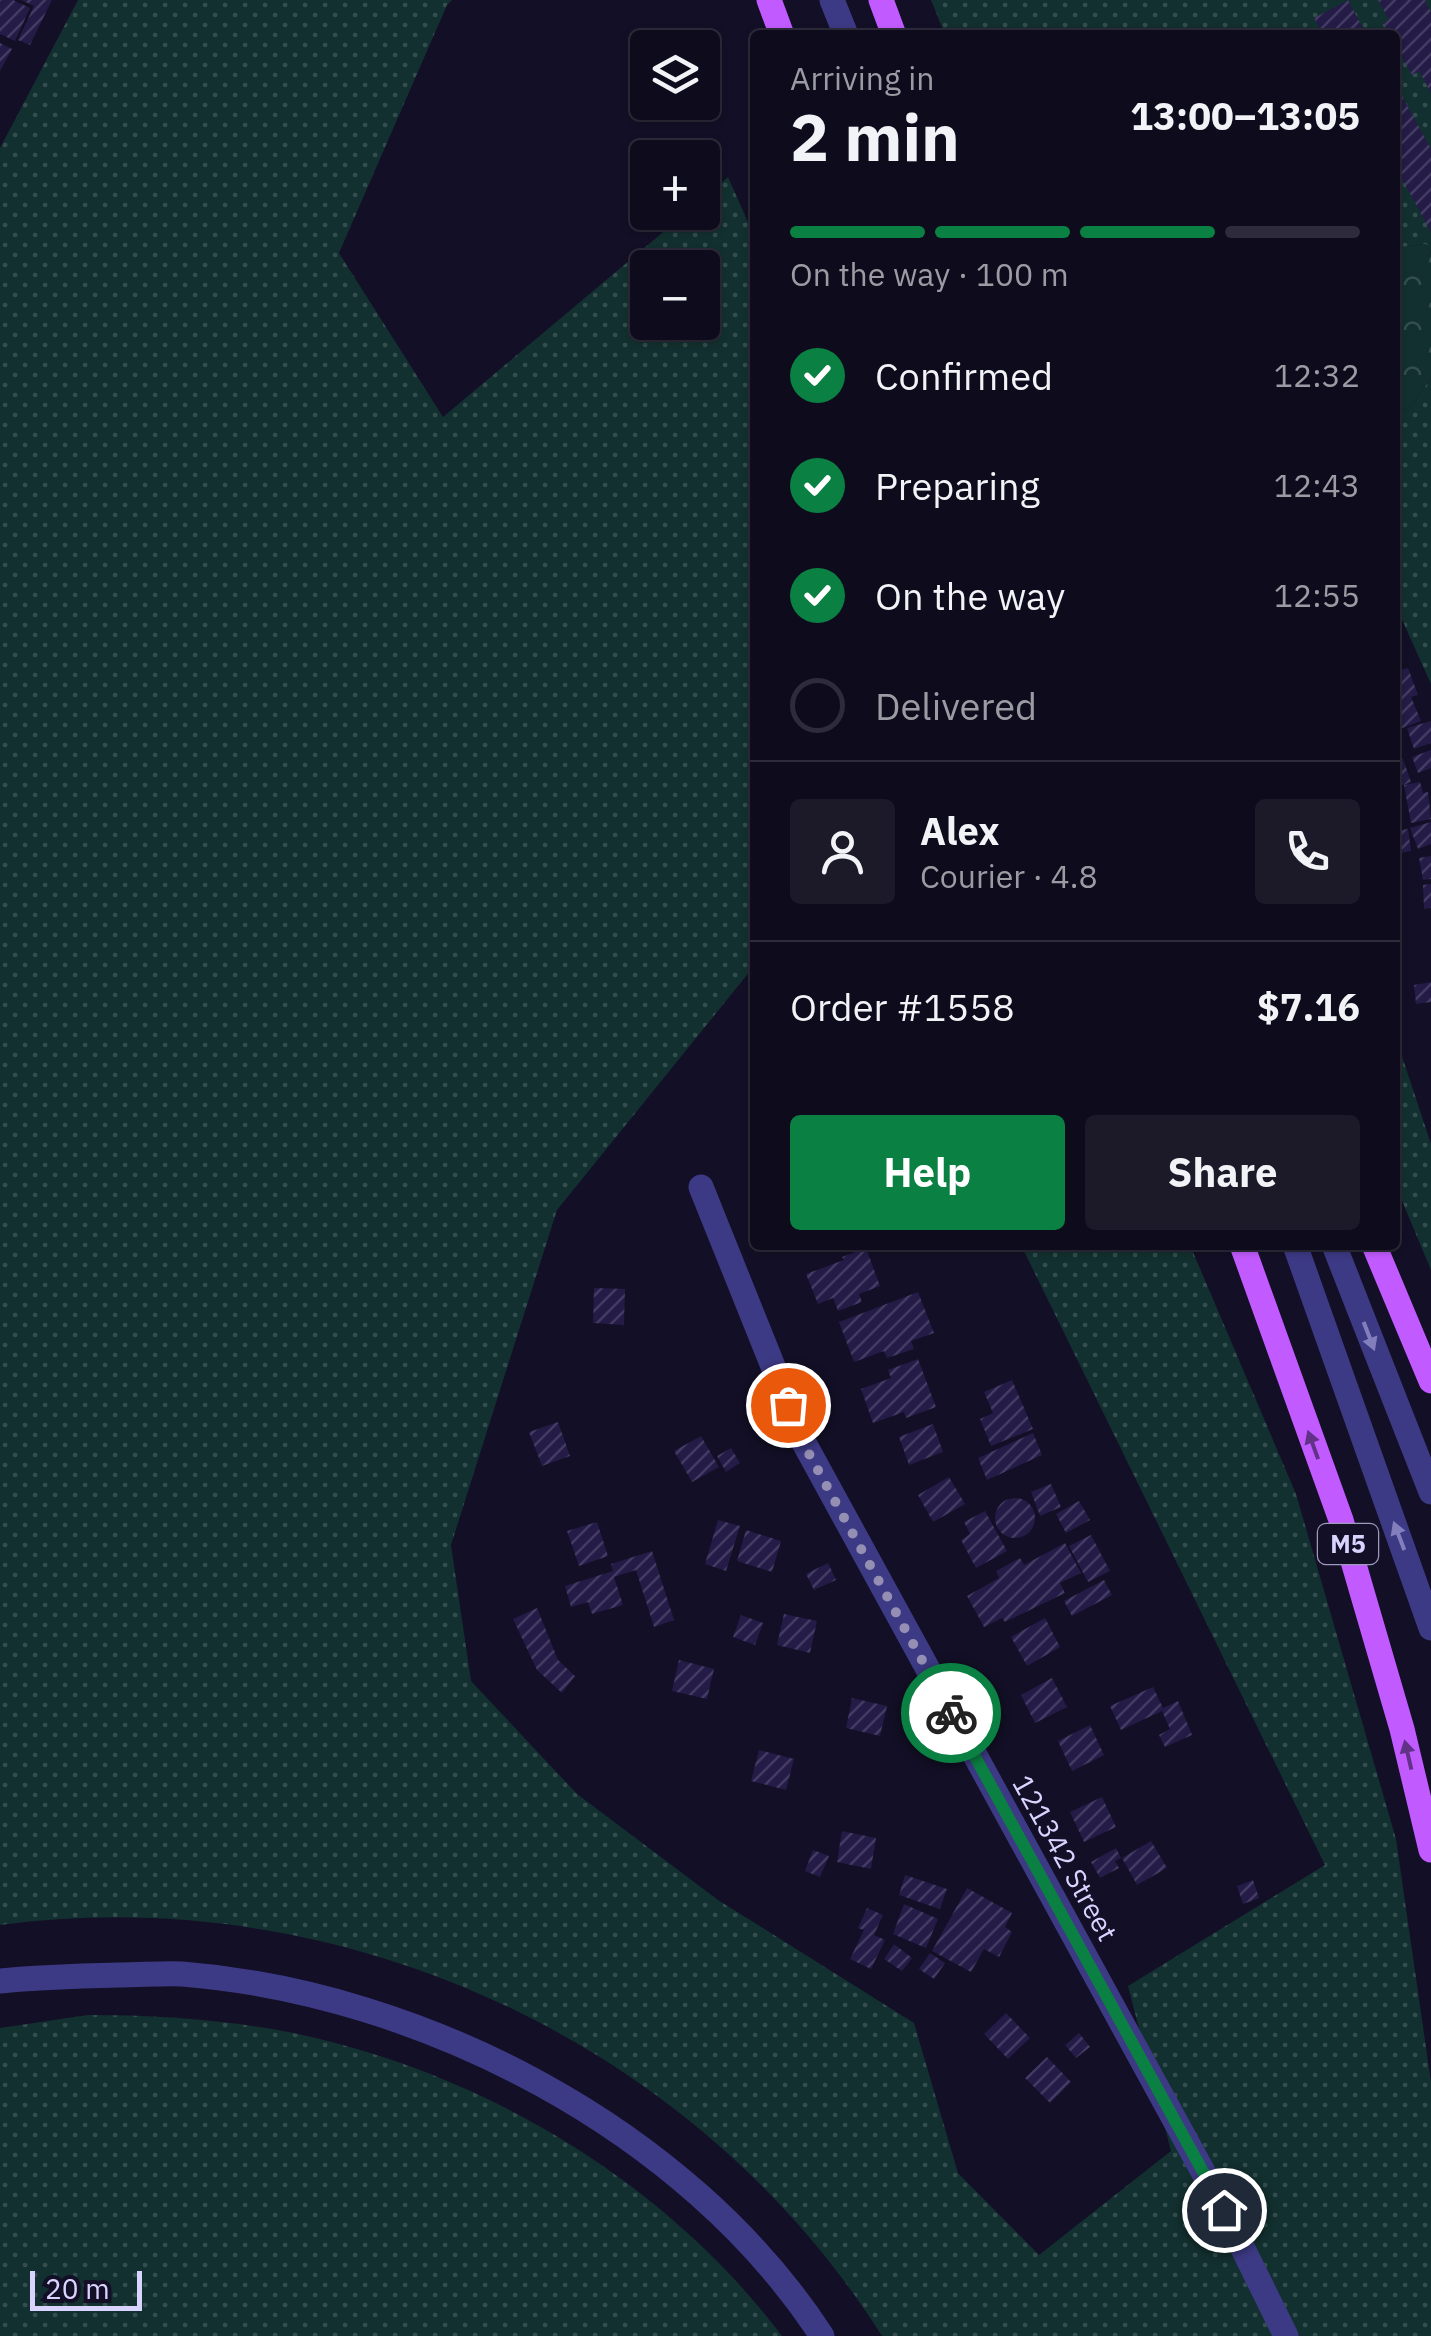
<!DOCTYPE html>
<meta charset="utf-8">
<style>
body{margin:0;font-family:"IBM Plex Sans",sans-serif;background:#1c1929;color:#f1f3f6;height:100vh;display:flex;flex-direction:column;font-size:38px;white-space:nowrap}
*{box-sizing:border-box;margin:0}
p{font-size:32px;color:#9b9ba3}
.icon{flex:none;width:55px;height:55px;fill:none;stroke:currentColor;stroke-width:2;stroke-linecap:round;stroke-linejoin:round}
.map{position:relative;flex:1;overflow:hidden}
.details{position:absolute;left:750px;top:30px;width:650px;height:1220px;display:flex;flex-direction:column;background:#0e0b1c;border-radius:10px;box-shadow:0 2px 8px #0004,0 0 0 2px #2e2b3b}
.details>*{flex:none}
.tools{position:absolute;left:630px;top:30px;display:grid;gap:20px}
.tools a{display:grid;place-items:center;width:90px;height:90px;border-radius:10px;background:#0e0b1c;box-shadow:0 2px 8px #0004,0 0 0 2px #2e2b3b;font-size:50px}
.scale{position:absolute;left:30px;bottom:25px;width:112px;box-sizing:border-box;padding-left:10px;border:5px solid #d9d4ff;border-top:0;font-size:28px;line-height:35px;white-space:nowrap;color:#d9d4ff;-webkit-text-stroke:8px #130f26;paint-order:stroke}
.pin{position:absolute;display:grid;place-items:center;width:85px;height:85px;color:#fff;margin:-42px;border:5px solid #fff;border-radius:50%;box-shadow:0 2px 10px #0007}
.courier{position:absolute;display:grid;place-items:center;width:100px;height:100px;margin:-50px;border:8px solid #0b8043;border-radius:50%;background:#fff;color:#222;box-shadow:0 2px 12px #0007}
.summary em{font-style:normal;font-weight:700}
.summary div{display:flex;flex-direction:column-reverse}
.summary{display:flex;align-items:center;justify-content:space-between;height:170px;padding:0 40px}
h1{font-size:65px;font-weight:700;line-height:75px}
.bar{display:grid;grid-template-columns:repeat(4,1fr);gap:15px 10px;align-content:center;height:120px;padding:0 40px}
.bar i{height:12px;border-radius:8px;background:#2e2b3b}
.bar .current{background:#0b8043}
.bar p{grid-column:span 4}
.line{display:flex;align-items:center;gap:25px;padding:0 40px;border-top:2px solid #2e2b3b}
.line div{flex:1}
.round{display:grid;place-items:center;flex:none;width:105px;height:105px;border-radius:10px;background:#1c1929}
ol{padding:0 40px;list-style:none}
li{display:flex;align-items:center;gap:30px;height:110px}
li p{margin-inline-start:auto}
li .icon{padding:10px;border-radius:50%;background:#0b8043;color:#fff;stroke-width:4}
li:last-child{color:#9b9ba3}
li i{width:55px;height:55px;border:5px solid #2e2b3b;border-radius:50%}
.button{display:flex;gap:20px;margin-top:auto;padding:20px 40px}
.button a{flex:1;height:115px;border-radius:10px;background:#0b8043;color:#fff;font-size:40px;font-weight:700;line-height:115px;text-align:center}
.button a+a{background:#1c1929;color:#f1f3f6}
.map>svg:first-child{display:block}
.grass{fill:url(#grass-dots);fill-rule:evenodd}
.forest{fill:url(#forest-crowns)}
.building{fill:url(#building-hatch)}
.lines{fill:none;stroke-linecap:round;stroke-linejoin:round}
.minor{stroke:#3d3a85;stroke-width:25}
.major{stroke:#c25bff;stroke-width:25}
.oneway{fill:#837fbc}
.oneway2{fill:#623188}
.done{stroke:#948fb3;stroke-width:10;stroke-dasharray:0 18}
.route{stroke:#0b8043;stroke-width:12}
.labels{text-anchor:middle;stroke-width:8;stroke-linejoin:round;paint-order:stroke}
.shield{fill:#130f26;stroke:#9e99be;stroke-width:2.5}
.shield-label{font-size:25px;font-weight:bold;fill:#d9d4ff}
.street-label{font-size:28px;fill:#d9d4ff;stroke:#130f26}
</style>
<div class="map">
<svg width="1431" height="2336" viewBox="0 0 1431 2336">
<defs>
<pattern id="grass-dots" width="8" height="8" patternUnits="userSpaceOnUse" patternTransform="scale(2.5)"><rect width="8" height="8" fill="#12302f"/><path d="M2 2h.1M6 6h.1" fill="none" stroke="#344d4e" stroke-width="1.8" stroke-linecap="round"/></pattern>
<pattern id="forest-crowns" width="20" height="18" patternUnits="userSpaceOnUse" patternTransform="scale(2.5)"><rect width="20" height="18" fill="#12302f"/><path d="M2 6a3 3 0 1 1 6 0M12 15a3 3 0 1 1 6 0" fill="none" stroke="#344d4e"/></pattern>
<pattern id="building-hatch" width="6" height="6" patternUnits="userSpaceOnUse" patternTransform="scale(2.5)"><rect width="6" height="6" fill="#241b47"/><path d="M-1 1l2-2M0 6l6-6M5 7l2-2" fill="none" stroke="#433b63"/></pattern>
</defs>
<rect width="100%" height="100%" fill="#130f26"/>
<g class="grass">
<path d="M78,0H452L447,5L339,253L443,417L686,213L702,212L703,199L728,177L755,238V965L557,1210L451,1545L471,1681L577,1794L718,1900L914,2023L958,2173L1039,2255L1171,2151L1128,1986L1325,1865L1021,1245H1190L1296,1494L1396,1839L1431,2082V2336H882C697,2043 344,1879 0,1925V148ZM648,268H702V322H648Z"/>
<path d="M931,0H1431V253L1426,244L1395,248V35H945Z"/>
<path d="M1431,378V684L1395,604V410L1409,409Z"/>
<path d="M1395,1035L1431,1144V1270L1395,1184Z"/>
<path d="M88,2015C152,2015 215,2019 278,2030C474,2067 662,2177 782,2336H0V2028Z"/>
</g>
<path class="forest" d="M1426,244L1431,253V378L1409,409L1395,410V248Z"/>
<g class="building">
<path d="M0,0H13L30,8L15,41L0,34Z"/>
<path d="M21,0H52L30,45L18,40L34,6Z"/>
<path d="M1348,0L1366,34L1375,29L1378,35H1324L1314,18Z"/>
<path d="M1378,0H1425L1431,12V93L1419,71L1412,75L1395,44V35H1390L1383,23L1389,20Z"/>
<path d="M0,43L12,49L0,71Z"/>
<path d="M1395,67L1403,82L1396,85L1431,149V232L1395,166Z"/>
<path d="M1408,668L1418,695L1411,697L1421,721L1395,731V672Z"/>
<path d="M1431,721V743L1414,749L1407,728Z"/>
<path d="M1431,750V768L1418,773L1412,757Z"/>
<path d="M1403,759L1411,782L1395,788V762Z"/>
<path d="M1420,782L1423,793L1428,792L1431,819L1411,823L1404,785Z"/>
<path d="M1431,822V844L1418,849L1410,828Z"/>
<path d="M1408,829L1411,851L1395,854V831Z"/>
<path d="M1431,856V879L1423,880L1419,858Z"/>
<path d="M1431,884V908L1424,909L1423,885Z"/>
<path d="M1431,982V1002L1416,1004L1414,985Z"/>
<path d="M866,1248L880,1286L859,1294L862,1302L838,1311L833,1298L818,1304L806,1274L844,1260L842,1257Z"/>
<path d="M594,1288L625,1289L624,1325L593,1323Z"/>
<path d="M918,1292L934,1333L911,1341L914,1349L887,1358L884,1351L854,1362L839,1322Z"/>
<path d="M918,1359L936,1407L906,1418L904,1412L873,1423L861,1389L891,1378L888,1370Z"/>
<path d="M1012,1380L1033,1429L991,1446L980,1419L993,1413L984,1392Z"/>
<path d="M558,1422L570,1456L542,1466L529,1432Z"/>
<path d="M933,1424L943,1452L909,1465L899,1437Z"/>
<path d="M1033,1433L1042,1455L987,1480L978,1458Z"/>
<path d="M701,1436L719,1467L692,1482L674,1451Z"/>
<path d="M731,1448L740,1463L726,1472L717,1456Z"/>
<path d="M949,1477L965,1504L933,1522L918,1495Z"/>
<path d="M1051,1484L1061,1507L1040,1516L1031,1492Z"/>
<circle cx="1015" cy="1518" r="20"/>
<path d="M1079,1501L1090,1520L1066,1533L1056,1514Z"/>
<path d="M985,1511L1007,1551L976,1568L961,1540L970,1534L964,1522Z"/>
<path d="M718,1520L740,1526L726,1571L705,1564Z"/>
<path d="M597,1522L608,1556L579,1566L567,1531Z"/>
<path d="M746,1530L781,1541L772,1572L737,1561Z"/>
<path d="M1091,1535L1110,1571L1088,1582L1069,1546Z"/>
<path d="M1065,1543L1081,1573L1060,1583L1065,1593L1005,1622L1002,1618L984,1627L967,1596L999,1578L996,1571L1020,1558L1024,1565Z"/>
<path d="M652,1551L674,1620L654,1627L636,1570L614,1577L623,1605L592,1614L588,1602L571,1607L565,1586L613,1571L611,1564Z"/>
<path d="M828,1563L836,1580L814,1590L806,1574Z"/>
<path d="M1104,1580L1112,1595L1072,1616L1064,1601Z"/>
<path d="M537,1608L558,1660L575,1676L562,1693L537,1670L513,1619Z"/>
<path d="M784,1614L817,1621L810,1653L777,1645Z"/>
<path d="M741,1615L763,1623L755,1645L733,1637Z"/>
<path d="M1045,1618L1060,1647L1027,1666L1011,1637Z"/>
<path d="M679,1660L714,1669L707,1699L672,1691Z"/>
<path d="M1052,1678L1067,1707L1035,1723L1021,1695Z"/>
<path d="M1153,1687L1163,1708L1178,1701L1192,1735L1165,1747L1159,1735L1170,1729L1162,1711L1121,1730L1110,1706Z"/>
<path d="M852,1698L887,1706L880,1736L846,1728Z"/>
<path d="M1090,1725L1104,1755L1072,1771L1058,1741Z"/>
<path d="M759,1750L794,1759L786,1790L751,1781Z"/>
<path d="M1102,1797L1116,1827L1084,1842L1070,1812Z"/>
<path d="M842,1831L876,1838L871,1869L837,1862Z"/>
<path d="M1151,1841L1167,1868L1137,1885L1122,1858Z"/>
<path d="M1116,1848L1121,1858L1115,1861L1119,1868L1100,1878L1091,1862Z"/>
<path d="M813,1850L829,1856L820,1877L805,1871Z"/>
<path d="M905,1875L947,1889L940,1909L899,1895Z"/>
<path d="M1253,1880L1259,1898L1243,1904L1237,1886Z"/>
<path d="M967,1888L1012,1913L1005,1927L1012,1932L999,1957L984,1949L971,1972L932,1951Z"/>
<path d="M904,1904L938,1919L926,1948L893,1934Z"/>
<path d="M867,1908L883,1915L874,1935L885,1940L871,1969L850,1959L864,1930L858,1928Z"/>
<path d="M894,1944L912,1958L902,1971L884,1959Z"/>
<path d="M930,1953L945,1963L934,1979L919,1969Z"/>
<path d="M1006,2013L1030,2038L1008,2059L984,2034Z"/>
<path d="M1079,2033L1090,2047L1076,2058L1065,2045Z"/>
<path d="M1047,2057L1071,2082L1050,2103L1025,2078Z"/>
</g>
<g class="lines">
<g class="minor">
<path d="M832,0L846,35"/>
<path d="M701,1187L803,1441L1224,2210L1286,2336"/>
<path d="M1295,1245L1431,1628"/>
<path d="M1334,1245L1431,1492"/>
<path d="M0,1981C40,1977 81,1976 121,1975C141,1975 162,1973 182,1974C423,1993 688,2130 822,2336"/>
</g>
<g class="major">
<path d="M769,0L782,35"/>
<path d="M881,0L894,35"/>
<path d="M1242,1245L1341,1520L1402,1729L1431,1850"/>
<path d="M1374,1245L1431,1381"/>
</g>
</g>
<defs><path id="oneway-solid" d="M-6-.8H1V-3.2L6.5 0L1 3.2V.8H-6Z" transform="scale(2.5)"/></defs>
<g class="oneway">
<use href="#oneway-solid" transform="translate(1369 1336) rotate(69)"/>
<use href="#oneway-solid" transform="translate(1399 1536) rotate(-111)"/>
</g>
<g class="oneway2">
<use href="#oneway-solid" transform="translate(1313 1445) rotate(-110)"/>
<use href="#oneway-solid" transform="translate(1408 1755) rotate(-103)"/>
</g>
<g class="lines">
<path class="done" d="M788,1405L802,1441L951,1713"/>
<path class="route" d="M951,1713L1224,2210"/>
</g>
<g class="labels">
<rect class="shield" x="1318" y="1524" width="60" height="40" rx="8"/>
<g class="shield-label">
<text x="1348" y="1553">M5</text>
</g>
<g class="street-label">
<text transform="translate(1065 1858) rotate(61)" y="10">121342 Street</text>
</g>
</g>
</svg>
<div class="tools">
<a><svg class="icon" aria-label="layers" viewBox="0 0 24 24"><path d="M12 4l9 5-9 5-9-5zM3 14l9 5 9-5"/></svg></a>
<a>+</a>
<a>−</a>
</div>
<div class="scale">20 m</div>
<div class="pin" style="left:788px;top:1405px;background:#ea580c"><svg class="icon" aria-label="bag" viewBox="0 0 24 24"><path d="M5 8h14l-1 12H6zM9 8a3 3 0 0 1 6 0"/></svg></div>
<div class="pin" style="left:1224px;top:2210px;background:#1f2937"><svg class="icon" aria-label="home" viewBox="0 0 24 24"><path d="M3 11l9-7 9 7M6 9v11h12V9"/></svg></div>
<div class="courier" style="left:951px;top:1713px"><svg class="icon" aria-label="bike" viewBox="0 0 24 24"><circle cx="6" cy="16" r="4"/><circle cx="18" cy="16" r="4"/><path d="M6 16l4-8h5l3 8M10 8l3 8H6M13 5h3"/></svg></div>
<section class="details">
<div class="summary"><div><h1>2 min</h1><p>Arriving in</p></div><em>13:00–13:05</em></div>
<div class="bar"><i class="current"></i><i class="current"></i><i class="current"></i><i></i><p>On the way · 100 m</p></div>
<ol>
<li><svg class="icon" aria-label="check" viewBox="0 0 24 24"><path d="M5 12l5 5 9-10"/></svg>Confirmed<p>12:32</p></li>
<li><svg class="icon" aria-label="check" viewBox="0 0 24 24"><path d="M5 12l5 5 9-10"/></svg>Preparing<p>12:43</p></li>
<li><svg class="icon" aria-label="check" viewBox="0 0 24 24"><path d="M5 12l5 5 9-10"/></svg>On the way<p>12:55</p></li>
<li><i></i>Delivered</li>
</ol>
<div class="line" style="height:180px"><a class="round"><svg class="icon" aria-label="person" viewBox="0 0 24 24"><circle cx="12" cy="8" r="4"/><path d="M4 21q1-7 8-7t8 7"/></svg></a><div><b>Alex</b><p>Courier · 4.8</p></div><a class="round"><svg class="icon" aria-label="phone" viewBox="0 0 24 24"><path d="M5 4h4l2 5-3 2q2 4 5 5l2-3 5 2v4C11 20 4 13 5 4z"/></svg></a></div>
<div class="line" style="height:130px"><div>Order #1558</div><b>$7.16</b></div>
<div class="button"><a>Help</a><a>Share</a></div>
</section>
</div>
